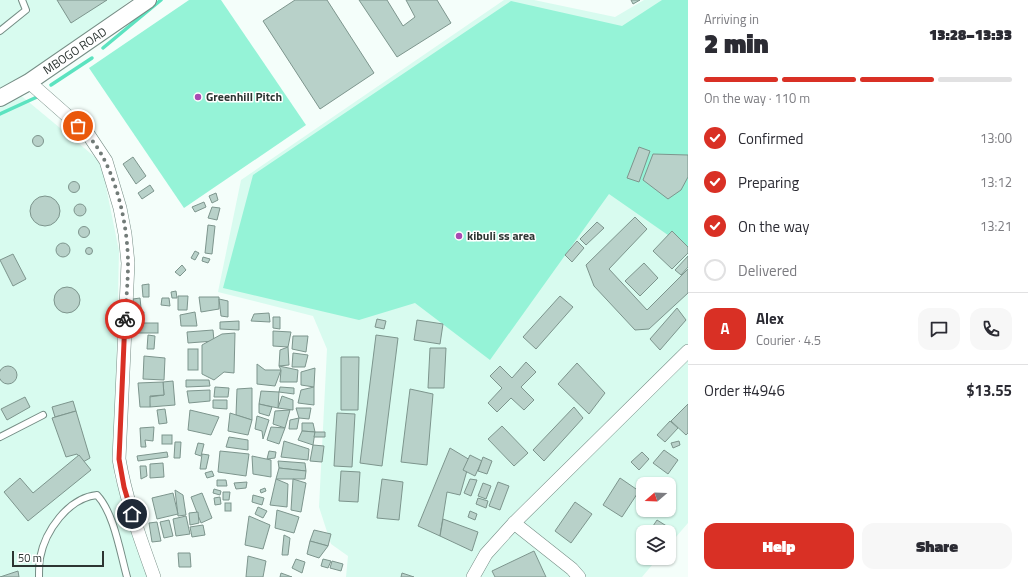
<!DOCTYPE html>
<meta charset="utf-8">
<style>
body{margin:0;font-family:"Titillium Web",sans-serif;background:#f7f7f7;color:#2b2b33;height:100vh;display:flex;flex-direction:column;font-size:15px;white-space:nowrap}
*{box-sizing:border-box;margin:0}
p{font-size:13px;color:#7c7c81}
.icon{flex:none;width:22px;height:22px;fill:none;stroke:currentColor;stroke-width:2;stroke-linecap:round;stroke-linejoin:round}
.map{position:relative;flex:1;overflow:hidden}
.sheet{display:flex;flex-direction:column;background:#fff;width:340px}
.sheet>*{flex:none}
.needle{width:26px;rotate:251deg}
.buttons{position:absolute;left:636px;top:477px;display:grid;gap:8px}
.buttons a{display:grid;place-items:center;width:40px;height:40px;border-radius:8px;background:#fff;box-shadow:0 1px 3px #0004;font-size:20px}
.scale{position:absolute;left:12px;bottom:10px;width:92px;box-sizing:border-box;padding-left:4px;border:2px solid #2c3532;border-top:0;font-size:11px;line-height:14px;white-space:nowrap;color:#2c3532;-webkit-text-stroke:3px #fff;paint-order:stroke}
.pin{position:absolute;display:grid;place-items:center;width:34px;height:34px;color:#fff;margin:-17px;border:2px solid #fff;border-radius:50%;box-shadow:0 1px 4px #0007}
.courier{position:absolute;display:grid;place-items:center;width:40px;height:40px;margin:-20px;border:3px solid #d93025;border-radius:50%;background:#fff;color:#222;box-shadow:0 1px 5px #0007}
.head em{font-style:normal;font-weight:800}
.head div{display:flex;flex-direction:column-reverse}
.head{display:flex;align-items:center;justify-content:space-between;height:68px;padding:0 16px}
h1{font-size:26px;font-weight:800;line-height:30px}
.bar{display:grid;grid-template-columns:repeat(4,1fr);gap:6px 4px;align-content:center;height:48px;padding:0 16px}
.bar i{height:5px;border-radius:3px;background:#e1e1e2}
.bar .selected{background:#d93025}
.bar p{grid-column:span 4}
.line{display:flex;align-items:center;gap:10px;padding:0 16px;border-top:1px solid #e1e1e2}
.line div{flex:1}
.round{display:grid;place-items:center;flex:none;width:42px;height:42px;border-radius:12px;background:#f7f7f7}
ol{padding:0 16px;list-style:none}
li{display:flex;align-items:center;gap:12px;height:44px}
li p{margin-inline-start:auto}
li .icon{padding:4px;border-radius:50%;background:#d93025;color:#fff;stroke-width:4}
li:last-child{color:#7c7c81}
li i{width:22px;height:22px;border:2px solid #e1e1e2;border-radius:50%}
.primary-button{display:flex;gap:8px;margin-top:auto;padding:8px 16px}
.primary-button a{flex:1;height:46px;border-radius:12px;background:#d93025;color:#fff;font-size:16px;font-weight:800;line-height:46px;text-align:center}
.primary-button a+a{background:#f7f7f7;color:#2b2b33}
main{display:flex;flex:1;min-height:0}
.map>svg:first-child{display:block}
.built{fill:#d8fbef;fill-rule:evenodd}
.green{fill:#95f3d7}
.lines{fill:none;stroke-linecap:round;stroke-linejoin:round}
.stream{stroke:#5ce3c0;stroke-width:3.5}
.building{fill:#b8d1c9;stroke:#7d958d}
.service-casing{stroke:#758d85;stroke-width:8}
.minor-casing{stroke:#758d85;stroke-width:14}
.tertiary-casing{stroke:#758d85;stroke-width:18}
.service{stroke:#fff;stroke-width:6}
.minor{stroke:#fff;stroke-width:13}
.tertiary{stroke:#fff;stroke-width:16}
.done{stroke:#727b78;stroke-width:4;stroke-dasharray:0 7.2}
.route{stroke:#d93025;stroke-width:5}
.poi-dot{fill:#a84ab3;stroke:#fff;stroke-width:1.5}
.labels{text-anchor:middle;stroke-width:3;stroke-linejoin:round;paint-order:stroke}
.street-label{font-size:12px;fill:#2c3532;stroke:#fff}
.poi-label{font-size:12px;font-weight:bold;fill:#2c3532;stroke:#fff;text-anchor:start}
</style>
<main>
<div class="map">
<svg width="688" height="577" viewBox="0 0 688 577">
<rect width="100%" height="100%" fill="#f4fefa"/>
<g class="built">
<path d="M0,0H131L13,89L101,162L119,251L114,475L148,577H0Z"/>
<path d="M504,0H534L615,17L644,0H688V523L669,545V532H643V558H658L642,577H346L348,556L331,544L319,507L327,349L313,316L218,292L241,180ZM643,484H669V510H643Z"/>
</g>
<g class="green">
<path d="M189,0H221L306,125L184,208L89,68Z"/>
<path d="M662,0H688V249L609,194L490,360L415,303L359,320L223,288L253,175L511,1L622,26Z"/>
</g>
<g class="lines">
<g class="stream">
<path d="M103,48L161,0"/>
<path d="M51,85L92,58"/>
<path d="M0,114L37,97"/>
</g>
</g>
<g class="building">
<path d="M57,0H107L71,23Z"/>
<path d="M295,0H327L374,73L320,109L263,21Z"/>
<path d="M359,0H387L403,26L415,17L406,0H437L451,23L397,57Z"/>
<path d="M631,0H640L633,4Z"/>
<circle cx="38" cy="141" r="5.5"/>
<path d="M639,147L650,151L639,182L627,178Z"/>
<path d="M653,154L688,155V177L681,190L668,199L643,180Z"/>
<path d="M133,157L146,176L136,184L123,164Z"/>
<circle cx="74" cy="187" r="5.5"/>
<path d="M150,185L154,191L142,199L138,193Z"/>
<path d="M216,193L218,200L212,203L209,196Z"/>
<circle cx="45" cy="211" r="15"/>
<path d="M204,202L206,207L195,212L192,207Z"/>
<circle cx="80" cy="210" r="6"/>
<path d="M212,207L220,208L217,220L208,218Z"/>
<path d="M635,217L647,229L609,269L647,310L688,269V293L649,329L635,330L594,286L586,265Z"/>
<path d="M597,222L604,228L586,245L580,239Z"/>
<path d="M208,225L215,226L212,254L205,253Z"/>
<circle cx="84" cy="232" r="5.5"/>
<path d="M672,231L688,247V253L672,269L653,251Z"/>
<path d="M577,241L584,248L572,262L565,255Z"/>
<circle cx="63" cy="250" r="7"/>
<circle cx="89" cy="251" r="3.5"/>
<path d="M195,251L199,253L195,260L191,258Z"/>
<path d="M13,254L26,279L13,286L0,260Z"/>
<path d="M688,256V267L681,275L675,270Z"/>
<path d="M203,257L210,259L208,263L202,261Z"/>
<path d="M644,263L658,278L640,296L625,281Z"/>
<path d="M182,265L186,270L180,276L175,272Z"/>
<path d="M149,284V297H143L142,285Z"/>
<circle cx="67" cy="300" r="13"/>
<path d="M176,291L177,298H172L171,292Z"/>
<path d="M178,296H188L187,310H178Z"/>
<path d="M560,296L573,307L536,349L523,337Z"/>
<path d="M199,297H219V309L201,312Z"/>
<path d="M140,298L141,308L134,309L133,299Z"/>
<path d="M162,298H169L170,306L161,305Z"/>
<path d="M219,299L228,301V317L221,316Z"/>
<path d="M677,308L686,320L660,350L650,339Z"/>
<path d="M135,311L144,312L143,322H134Z"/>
<path d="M195,312L197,326H181L180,315Z"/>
<path d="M269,313L270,322L251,321L254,314Z"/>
<path d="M273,317H280V329L273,328Z"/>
<path d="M377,319L386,321L384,329L375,327Z"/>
<path d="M417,320L443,324L440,344L414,340Z"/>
<path d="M239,321V330L220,329V322Z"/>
<rect x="137" y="323" width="21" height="10"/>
<path d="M213,330L214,341L188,343L187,332Z"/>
<path d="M273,331L291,332L288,347L273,346Z"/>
<path d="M235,333L234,373L224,372L214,380L202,374V345L222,334Z"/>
<path d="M148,335L155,336L154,349H147Z"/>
<path d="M376,335L398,338L382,466L360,463Z"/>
<path d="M293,336H308L306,352L292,349Z"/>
<path d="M288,347L289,365L279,366L280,350Z"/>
<path d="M430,348H446L444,388H428Z"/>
<rect x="188" y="349" width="10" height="21"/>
<path d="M293,353L308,355L305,367H292Z"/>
<path d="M144,356L165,358L164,380L143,379Z"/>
<path d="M341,357H359L358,410H341Z"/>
<path d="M526,362L536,372L521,387L534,400L524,410L511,398L497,412L488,403L502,388L490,376L500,366L512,378Z"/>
<path d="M577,363L605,393L589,414L558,384Z"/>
<path d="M257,364L265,370H281L275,386L257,384Z"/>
<path d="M279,366L298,370L297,382H280L281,370Z"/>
<circle cx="8" cy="375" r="9"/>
<path d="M315,368L314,387L301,385V372Z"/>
<path d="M186,380H209L210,386L186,387Z"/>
<path d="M173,381L175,405L150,407L149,397L164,395L163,382Z"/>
<path d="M163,382L164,395L150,396V407H140L138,383Z"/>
<path d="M215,387L229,388L228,397H214Z"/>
<path d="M280,387L294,388V394L279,392Z"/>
<path d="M314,387V405L298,403L301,390Z"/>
<path d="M252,388V420L236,415L237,389Z"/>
<path d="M410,389L433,394L427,465L401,462Z"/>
<path d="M210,390V401L189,403L187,391Z"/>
<path d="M261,391L279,392L278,408L259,404Z"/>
<path d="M282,396L293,400V410L278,408Z"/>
<path d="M25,397L30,407L7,420L1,409Z"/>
<path d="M213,400H227V409L213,408Z"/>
<path d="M73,401L76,411L55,417L52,407Z"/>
<path d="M259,404L272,407L269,416L259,413Z"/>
<path d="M688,404V433L686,435L671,421Z"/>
<path d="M574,407L583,418L544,461L533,450Z"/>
<path d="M296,408H311L309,419L299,418Z"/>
<path d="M165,409L167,423L159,424L157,410Z"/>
<path d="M190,410L219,417L211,435L188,430Z"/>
<path d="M290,410L285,428L273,424L275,411Z"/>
<path d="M76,411L90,458L83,462L77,454L66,457L52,418Z"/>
<path d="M230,413L252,420L248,435L228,431Z"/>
<path d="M337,413L355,414L352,467L334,466Z"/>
<path d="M257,416L269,420L263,439L262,431L255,429Z"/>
<path d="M299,418L297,429H289L290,420Z"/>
<path d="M670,421L678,428L665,442L657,435Z"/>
<path d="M302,423H313L315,432L302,431Z"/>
<path d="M502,426L528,453L514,466L488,439Z"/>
<path d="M154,427L153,441L145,440L146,447H141L140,428Z"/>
<path d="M271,427L285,428L279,444L267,440Z"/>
<path d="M302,431L315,432L313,445L298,440Z"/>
<path d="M315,432H325V437H314Z"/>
<rect x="162" y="435" width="10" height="9"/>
<path d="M229,437L248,440V450L226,447Z"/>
<path d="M284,441L309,449L308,460L281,457Z"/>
<path d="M679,441L680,445L673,448L671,443Z"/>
<path d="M175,442H181L180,458H174Z"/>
<path d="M198,443L204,444L201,456L195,454Z"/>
<path d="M313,445L324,446L322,462L310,461Z"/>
<path d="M450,448L470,460L460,495L447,492L440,536L418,526Z"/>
<path d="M664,450L678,460L668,474L653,463Z"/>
<path d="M220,451L249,454L246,476L218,472Z"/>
<path d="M269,451L276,452L275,458L267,459Z"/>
<path d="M167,452L168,457L138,461L137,456Z"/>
<path d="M642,452L649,459L639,470L631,462Z"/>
<path d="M202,454L209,455L206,469H200Z"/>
<path d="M79,455L91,470L28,521L4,492L20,478L33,493Z"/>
<path d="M470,455L482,461L475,476L463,470Z"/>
<path d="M252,456L271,460V477L253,474Z"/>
<path d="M483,457L492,461L487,474L478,471Z"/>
<path d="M278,461L305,463L306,471L279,468Z"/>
<path d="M163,463L164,477L150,478V464Z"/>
<path d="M140,466H146L147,476L141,479Z"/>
<path d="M279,468L306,471L305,479H276Z"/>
<path d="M212,471L214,476L207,478L205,473Z"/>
<path d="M341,471L360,472L358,502L339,501Z"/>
<path d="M620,478L639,491L622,517L603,505Z"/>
<path d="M276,479L288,484L287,507L270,505Z"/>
<path d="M293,479L306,483L301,512L291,510Z"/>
<path d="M382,479L403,482L399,520L377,518Z"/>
<path d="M470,479L477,480L471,496L464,493Z"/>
<path d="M217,480H226L227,486H217Z"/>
<path d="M247,482L246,488L236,489L234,483Z"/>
<path d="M498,482L509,486L500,510L489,506Z"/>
<path d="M483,483L491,486L486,499L478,496Z"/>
<path d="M265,488L266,491L261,493L260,490Z"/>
<path d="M214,489L221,491L220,495L213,493Z"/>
<path d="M175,490L183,495L186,515L178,516Z"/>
<path d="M223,492H230L229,500H223Z"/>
<path d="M173,493L178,514L157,519L152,498Z"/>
<path d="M202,493L212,518L201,523L191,497Z"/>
<path d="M253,495L264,498L262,505L252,502Z"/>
<path d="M220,497L221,504L215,505L214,498Z"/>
<path d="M478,498L488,501L486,508L476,504Z"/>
<path d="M575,502L592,514L571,543L555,531Z"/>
<rect x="225" y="503" width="6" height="8"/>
<path d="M258,507L267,511L263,518L255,514Z"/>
<path d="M277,510L299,517L294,533L275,528Z"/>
<path d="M470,511L477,514L475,520L468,517Z"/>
<path d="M198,512L199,523L190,525L189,513Z"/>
<path d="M186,516L190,534L176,536L173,519Z"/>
<path d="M249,516L270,525L263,549L245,545Z"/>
<path d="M443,519L478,532L472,551L440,536Z"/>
<path d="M169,520L173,536L164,538L160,522Z"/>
<path d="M657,520L673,530L669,537V532H656L651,529Z"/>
<path d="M157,522L161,541L152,542L149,523Z"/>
<path d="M203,525L205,535L192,537L190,527Z"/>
<path d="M314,530L331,534L328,546L310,541Z"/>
<path d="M284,535L290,538L288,555H282Z"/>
<path d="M669,537L675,541L669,550Z"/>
<path d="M310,541L328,546L319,558L307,554Z"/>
<path d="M534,551L546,577H495L492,571Z"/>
<path d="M178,553H190L191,567H179Z"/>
<path d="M248,556L266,561L263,577H246Z"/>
<path d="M296,559L305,562L302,573L292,568Z"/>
<path d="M323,559L331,561L328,568L321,566Z"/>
<path d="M332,561L343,564L341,571L330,568Z"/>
<path d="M18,571L19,577H0Z"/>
<path d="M281,573L292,577H280Z"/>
<path d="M402,573L414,577H401Z"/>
</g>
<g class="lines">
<g class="service-casing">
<g id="service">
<path d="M0,31L26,10L22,0"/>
<path d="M0,437L43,415"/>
<path d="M39,577C39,571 39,564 40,558C45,531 68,498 97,495C114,513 120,552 127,577"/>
</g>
</g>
<g class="minor-casing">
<g id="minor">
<path d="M29,82L88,134L106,161L120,208L125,234L128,263L119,459C126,500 140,538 154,577"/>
<path d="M514,523L572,569L579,577"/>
<path d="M473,577L486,554L514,523L688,351"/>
</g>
</g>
<g class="tertiary-casing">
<path id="tertiary" d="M0,98L29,82L148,0"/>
</g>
<use href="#service" class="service"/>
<use href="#minor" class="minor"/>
<use href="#tertiary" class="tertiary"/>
</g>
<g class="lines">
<path class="done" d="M78,126C113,153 128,221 128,264C128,282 126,301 125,319"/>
<path class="route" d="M125,319L119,459L124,487L132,514"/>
</g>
<g class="poi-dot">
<circle cx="198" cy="97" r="4"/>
<circle cx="459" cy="236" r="4"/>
</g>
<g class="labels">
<g class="street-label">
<text transform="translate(75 51) rotate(-34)" y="4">MBOGO ROAD</text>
</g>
<g class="poi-label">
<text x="206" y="101">Greenhill Pitch</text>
<text x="467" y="240">kibuli ss area</text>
</g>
</g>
</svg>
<div class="buttons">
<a><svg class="needle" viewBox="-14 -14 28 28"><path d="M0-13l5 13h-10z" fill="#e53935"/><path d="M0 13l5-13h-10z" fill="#7c7c81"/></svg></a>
<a><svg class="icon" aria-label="layers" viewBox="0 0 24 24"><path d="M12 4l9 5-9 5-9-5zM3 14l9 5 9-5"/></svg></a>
</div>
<div class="scale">50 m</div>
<div class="pin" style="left:78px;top:126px;background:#ea580c"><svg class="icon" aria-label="bag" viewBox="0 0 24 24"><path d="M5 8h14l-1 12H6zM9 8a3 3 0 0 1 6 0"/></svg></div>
<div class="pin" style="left:132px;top:514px;background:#1f2937"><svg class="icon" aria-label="home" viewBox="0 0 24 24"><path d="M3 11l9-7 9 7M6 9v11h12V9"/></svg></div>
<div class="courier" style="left:125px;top:319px"><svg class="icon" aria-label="bike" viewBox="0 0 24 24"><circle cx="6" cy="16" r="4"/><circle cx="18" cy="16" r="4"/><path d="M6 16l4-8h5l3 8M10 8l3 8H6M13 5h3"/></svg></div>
</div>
<section class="sheet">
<div class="head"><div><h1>2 min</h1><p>Arriving in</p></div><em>13:28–13:33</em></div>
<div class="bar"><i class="selected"></i><i class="selected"></i><i class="selected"></i><i></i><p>On the way · 110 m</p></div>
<ol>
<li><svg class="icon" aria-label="check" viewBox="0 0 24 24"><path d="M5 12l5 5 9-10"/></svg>Confirmed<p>13:00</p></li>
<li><svg class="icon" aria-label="check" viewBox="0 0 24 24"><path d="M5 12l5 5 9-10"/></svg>Preparing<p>13:12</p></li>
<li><svg class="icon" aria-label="check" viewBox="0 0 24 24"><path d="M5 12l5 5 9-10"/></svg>On the way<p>13:21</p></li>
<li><i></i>Delivered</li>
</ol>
<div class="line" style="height:72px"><b class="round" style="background:#d93025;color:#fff">A</b><div><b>Alex</b><p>Courier · 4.5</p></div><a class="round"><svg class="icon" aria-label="chat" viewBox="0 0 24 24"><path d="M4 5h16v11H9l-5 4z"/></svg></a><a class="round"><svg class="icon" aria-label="phone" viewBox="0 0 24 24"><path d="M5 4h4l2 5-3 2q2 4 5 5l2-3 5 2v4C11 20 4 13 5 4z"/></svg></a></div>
<div class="line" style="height:52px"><div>Order #4946</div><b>$13.55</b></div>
<div class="primary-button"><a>Help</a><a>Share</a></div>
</section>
</main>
